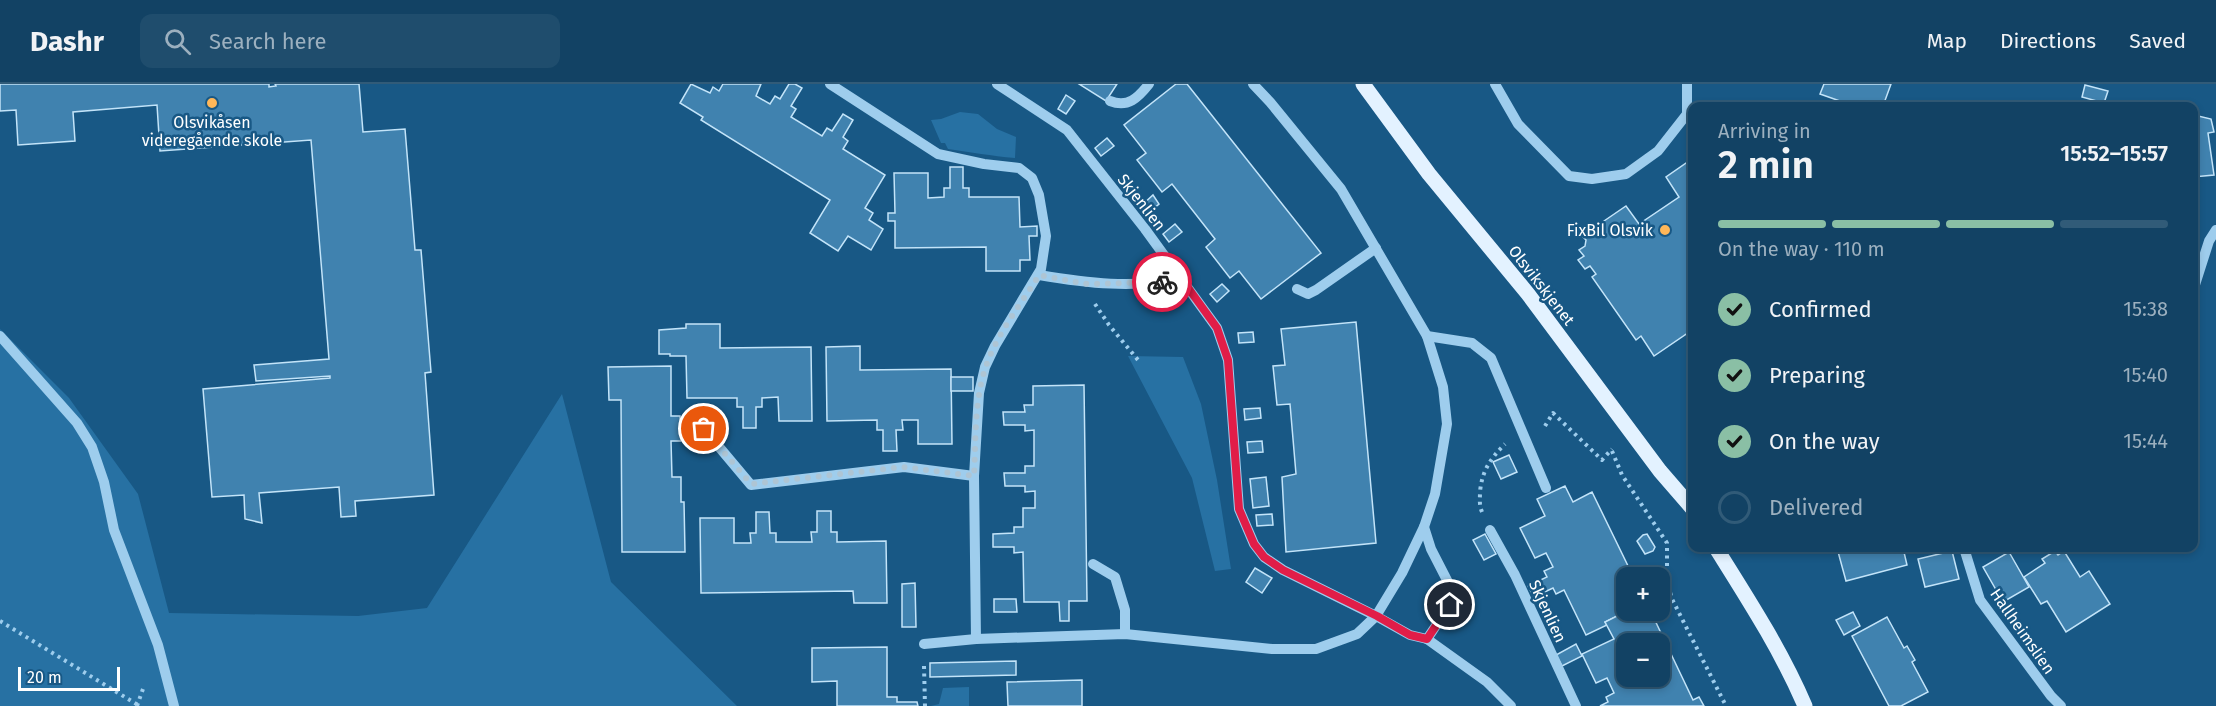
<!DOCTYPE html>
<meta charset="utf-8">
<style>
body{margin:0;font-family:"Fira Sans",sans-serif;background:#1f4d6d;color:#f1f3f6;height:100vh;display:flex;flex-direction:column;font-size:22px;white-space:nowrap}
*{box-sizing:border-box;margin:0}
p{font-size:20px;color:#9cb0bf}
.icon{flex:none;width:33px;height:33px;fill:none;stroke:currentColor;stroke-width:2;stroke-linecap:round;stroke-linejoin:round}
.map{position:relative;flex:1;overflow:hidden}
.details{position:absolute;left:1688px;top:18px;width:510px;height:450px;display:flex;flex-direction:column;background:#124264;border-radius:12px;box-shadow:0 3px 9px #0003,0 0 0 2px #315b78}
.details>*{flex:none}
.tools{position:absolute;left:1616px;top:483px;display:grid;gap:12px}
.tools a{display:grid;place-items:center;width:54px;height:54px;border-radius:12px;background:#124264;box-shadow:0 3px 9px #0003,0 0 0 2px #315b78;font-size:30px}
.scale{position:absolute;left:18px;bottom:15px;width:102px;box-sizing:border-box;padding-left:6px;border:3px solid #fff;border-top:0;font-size:16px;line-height:21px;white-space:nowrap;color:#fff;-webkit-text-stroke:4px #185885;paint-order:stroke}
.pin{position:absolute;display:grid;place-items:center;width:51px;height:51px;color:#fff;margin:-26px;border:3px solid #fff;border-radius:50%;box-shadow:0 2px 6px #0007}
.courier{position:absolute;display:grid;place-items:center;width:60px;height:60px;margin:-30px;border:4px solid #e11d48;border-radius:50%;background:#fff;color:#222;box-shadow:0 2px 8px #0007}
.head em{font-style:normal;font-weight:600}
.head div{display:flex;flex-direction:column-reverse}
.head{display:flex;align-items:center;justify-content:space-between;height:102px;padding:0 30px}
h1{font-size:39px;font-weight:600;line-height:45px}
.bar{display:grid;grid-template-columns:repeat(4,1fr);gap:9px 6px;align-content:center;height:72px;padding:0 30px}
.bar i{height:8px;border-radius:4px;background:#315b78}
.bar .selected{background:#8abfa5}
.bar p{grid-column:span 4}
ol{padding:0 30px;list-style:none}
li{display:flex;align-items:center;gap:18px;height:66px}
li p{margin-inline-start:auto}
li .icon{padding:6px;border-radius:50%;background:#8abfa5;color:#111;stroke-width:4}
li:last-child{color:#9cb0bf}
li i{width:33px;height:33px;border:3px solid #315b78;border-radius:50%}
header{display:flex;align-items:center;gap:36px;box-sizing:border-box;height:84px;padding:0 30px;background:#124264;border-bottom:2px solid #315b78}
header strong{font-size:28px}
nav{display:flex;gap:33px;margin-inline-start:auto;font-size:21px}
.search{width:420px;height:54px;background:#1f4d6d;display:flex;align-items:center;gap:15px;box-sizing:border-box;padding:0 21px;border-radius:12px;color:#9cb0bf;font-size:22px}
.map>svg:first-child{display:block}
.green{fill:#2771a3}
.building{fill:#4082af;stroke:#c3e4f9;stroke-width:1.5;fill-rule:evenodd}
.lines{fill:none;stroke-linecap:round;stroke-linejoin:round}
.path{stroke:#9ecded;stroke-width:4;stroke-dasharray:3 4.5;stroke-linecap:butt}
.minor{stroke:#9ecded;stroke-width:10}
.major{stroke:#e3f2ff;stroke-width:15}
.done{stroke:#aec5d4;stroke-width:6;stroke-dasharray:0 10.8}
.route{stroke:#e11d48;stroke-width:8}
.poi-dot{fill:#ffb759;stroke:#185885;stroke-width:2}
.labels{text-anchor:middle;stroke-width:5;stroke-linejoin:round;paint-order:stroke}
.poi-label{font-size:16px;fill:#fff;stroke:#185885}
.street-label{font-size:16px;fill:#fff;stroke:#185885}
</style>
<header>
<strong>Dashr</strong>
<div class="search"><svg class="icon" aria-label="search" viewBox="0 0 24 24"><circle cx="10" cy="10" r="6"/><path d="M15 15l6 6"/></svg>Search here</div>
<nav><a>Map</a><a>Directions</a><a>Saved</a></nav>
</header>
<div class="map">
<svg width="2216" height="622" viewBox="0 0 2216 622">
<rect width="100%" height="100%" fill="#185885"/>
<g class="green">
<path d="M960,28L978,30L997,45L1016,53L1015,74C991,72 971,68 948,65L945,59H941L931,36L941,35Z"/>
<path d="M0,245L69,314L138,410L169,529L358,532L427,524L562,310L611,498L737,622H0Z"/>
<path d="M1128,272L1183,273L1201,320L1217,396L1231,485L1215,487L1192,394Z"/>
<path d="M969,603V622H931L939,620L943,604Z"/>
</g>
<g class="building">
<path d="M0,0H269V3L276,2L275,0H359L363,48L405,45L415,166H421L431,288L425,289L434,411L355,417L356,432L341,433L339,403L259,409L262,439L245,435L244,411L212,413L203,305L330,294V292L256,297L254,281L329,275L311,56L160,67L157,21L73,28L75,57L18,61L16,26L0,27Z"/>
<path d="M691,0L710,9L713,3L719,7L723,0H761L756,12L770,20L775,12L780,15L789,0H795L802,4L791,22L796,25L791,33L822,52L827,44L832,47L843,30L853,36L843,53L848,57L843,65L885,91L865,124L873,129L869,136L883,145L871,166L848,152L838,167L810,149L830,116L701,36L703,33L680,19Z"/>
<path d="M1079,0H1117L1106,17Z"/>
<path d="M1176,0H1187L1321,169L1261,215L1239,187L1230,194L1206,163L1215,155L1172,100L1162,108L1137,76L1146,69L1124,41Z"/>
<path d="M1824,0H1891L1883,22H1854L1820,10Z"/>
<path d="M2085,1L2108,7L2104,19L2082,13Z"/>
<path d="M1066,11L1075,17L1066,30L1058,25Z"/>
<path d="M2194,31L2211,35L2214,48L2208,49L2214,91L2193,93V49L2196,48Z"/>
<path d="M1107,54L1114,62L1101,72L1095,64Z"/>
<path d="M1692,75V246L1654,272L1641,252L1636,256L1592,193L1596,190L1590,182L1585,185L1578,176L1584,172L1579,166L1585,162L1586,156L1582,152L1626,122L1639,140L1679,113L1666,93Z"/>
<path d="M950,83H963V104H969V113H1019L1020,143L1037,142V152H1029L1030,176H1020V187H986V163L895,164V137H888V129H895L894,89H928V114L944,113V104H950Z"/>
<path d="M1153,111L1159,120L1147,130L1141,122Z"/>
<path d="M1175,140L1182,148L1169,158L1163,150Z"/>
<path d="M1222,200L1229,207L1217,218L1210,210Z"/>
<path d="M1356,238L1376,459L1286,468L1282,393L1296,390L1290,320L1277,321L1273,282L1285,281L1281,245Z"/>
<path d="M686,240H720V264L811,263L812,337H779L778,313L762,314V323H756V344H743V323H737V314H687L686,272H670V270H659V246L686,244Z"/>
<path d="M1253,248L1254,258L1239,259L1238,249Z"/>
<path d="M860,262V286L951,285L952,360H918V336H902L903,346H896L897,367H883V346H877V336L827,337L826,263Z"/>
<path d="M671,282V332H680L681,357H671L672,393H681V418H684L685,468H622L621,316H609L608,283Z"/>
<rect x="951" y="293" width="22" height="14"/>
<path d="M1084,301L1087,517H1069V537H1060L1059,518H1024L1023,468L1014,469V463H993V450L1014,449V443H1023V424H1035V407L1025,408V402H1005L1004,389H1025V382H1034V346L1025,347V341H1004L1003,328H1025L1024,321H1033V302Z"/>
<path d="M1260,324L1261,334L1245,336L1244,325Z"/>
<path d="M1262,357L1263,368L1248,369L1247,358Z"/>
<path d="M1509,371L1517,388L1501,395L1493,378Z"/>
<path d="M1266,393L1269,422L1253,424L1250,395Z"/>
<path d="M1565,402L1573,418L1592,408L1632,490L1638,487L1641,494H1626V526H1634L1626,530L1625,528L1605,538L1607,541L1586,551L1564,506L1556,510L1553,504L1534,513L1528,502L1547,493L1544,487L1553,483L1546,469L1535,474L1520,444L1545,432L1537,415Z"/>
<path d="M817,427H831V448H837V458L886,457L887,519H854L853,507L701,509L700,434H734V459H751L750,449H756V428H769L770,449H776V458H812L811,448H817Z"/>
<path d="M1272,430L1273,441L1257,442L1256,431Z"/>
<path d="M1485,450L1496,470L1484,476L1473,456Z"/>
<path d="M1647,450L1655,463L1653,467L1645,470L1637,457L1643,451Z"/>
<path d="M1837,464H1903L1907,481L1846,497Z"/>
<path d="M1952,467L1959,495L1925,503L1918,475Z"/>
<path d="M2055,467L2058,471L2064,467L2080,493L2089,487L2110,520L2066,548L2047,517L2041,520L2024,493L2045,479L2042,475Z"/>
<path d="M2009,468L2029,503L2003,518L1983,483Z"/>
<path d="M1255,484L1272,494L1262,509L1246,498Z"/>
<path d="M915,499L916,543H902V500Z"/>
<path d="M994,515H1016L1017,528H994Z"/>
<path d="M1634,526H1650L1693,616L1699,613L1704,622H1600L1608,618L1606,613L1614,609L1607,594L1596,599L1582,570L1614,555L1605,538L1625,528L1626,530ZM1626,560H1659V592H1626Z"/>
<path d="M1853,528L1860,542L1844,551L1836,536Z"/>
<path d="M1887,533L1904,564L1907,562L1915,576L1912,578L1928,608L1901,622H1889L1852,552Z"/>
<path d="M1576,560L1582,572L1562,582L1556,571Z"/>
<path d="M887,563V613H897V618H917L918,622H837V597L812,598V564Z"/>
<path d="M1016,577V591L930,593V579Z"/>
<path d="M1082,596V622H1008L1007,598Z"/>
</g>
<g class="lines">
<g class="path">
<path d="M1095,220L1109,241L1138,276"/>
<path d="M1545,342L1553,329L1602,376L1612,365"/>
<path d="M1612,367L1622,391L1667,459V487L1671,513L1726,622"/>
<path d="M1482,428C1479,421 1480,415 1480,408C1482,387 1490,375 1505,360"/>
<path d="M0,537L138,621"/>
<path d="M924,582L925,622"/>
<path d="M137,622L144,602"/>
</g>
<g class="minor">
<path d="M830,0L938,70L984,80L1019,84L1032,94L1039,111L1046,152L1041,185L995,262L985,283L979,309L974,392L976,555"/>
<path d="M997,0L1067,46L1145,145L1217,244L1228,276L1239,425L1254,460L1264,473L1283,486L1376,532L1410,551L1427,555L1487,598L1511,622"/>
<path d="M1495,0L1518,40L1569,92L1592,95L1626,90L1658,67L1687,30V0"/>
<path d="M1110,17C1128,24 1138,14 1149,0"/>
<path d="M1039,191C1086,199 1135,205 1181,194"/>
<path d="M1297,205L1308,210L1316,206L1376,164"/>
<path d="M2193,207L2209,157L2216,146"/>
<path d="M0,252L77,339L92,363L104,398L114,446L158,561L174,622"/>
<path d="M1427,252L1472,259L1491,274L1546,404"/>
<path d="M704,345L751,401L904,383L974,392"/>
<path d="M1424,443L1431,465L1450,502V521L1427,555"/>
<path d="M1490,446L1515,491L1576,622"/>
<path d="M1964,464L1980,516L2051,612L2061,622"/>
<path d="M1093,480L1115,493L1125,526V550"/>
<path d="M924,560L976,555L1125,550L1272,565H1316L1357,550L1376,532L1402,489L1424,443L1435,410L1447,340L1443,303L1427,252L1341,105L1270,18L1253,0"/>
</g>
<g class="major">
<path d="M1363,0L1429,90L1528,210L1660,387L1692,424"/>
<path d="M1716,464C1748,515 1781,566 1805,622"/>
</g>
</g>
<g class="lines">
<path class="done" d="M704,345L751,400L903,383L974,392C976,357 974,316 986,282C997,250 1021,220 1039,191L1087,200L1162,198"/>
<path class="route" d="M1162,198L1181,194L1217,244L1228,276L1239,425L1254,460L1264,473L1283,486L1377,532L1410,551L1427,555L1450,521"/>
</g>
<g class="poi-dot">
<circle cx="212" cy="19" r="6"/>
<circle cx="1665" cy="146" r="6"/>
</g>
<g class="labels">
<g class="poi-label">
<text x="212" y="44">Olsvikåsen<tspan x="212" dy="18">videregående skole</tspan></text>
<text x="1653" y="152" text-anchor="end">FixBil Olsvik</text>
</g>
<g class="street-label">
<text transform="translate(1142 118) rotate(52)" y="6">Skjenlien</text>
<text transform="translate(1542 201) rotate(52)" y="6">Olsvikskjenet</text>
<text transform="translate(1548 527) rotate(65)" y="6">Skjenlien</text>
<text transform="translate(2023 547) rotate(55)" y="6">Hallheimslien</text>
</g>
</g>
</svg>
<div class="tools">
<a>+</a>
<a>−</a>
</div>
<div class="scale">20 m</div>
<div class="pin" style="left:704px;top:345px;background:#ea580c"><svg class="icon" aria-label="bag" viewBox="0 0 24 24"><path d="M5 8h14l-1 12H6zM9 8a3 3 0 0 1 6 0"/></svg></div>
<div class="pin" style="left:1450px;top:521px;background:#1f2937"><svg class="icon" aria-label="home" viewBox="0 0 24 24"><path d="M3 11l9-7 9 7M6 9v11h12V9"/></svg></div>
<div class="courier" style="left:1162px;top:198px"><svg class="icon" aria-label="bike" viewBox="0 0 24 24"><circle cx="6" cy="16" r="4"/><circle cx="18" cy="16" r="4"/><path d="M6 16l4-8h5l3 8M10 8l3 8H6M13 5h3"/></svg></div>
<section class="details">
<div class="head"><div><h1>2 min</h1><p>Arriving in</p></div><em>15:52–15:57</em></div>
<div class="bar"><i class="selected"></i><i class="selected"></i><i class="selected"></i><i></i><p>On the way · 110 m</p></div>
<ol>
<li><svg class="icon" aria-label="check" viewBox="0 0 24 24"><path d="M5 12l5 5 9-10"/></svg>Confirmed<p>15:38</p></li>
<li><svg class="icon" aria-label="check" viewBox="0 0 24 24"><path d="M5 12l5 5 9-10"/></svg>Preparing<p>15:40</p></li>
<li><svg class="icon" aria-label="check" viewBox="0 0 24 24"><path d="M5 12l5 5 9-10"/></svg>On the way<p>15:44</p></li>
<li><i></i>Delivered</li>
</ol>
</section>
</div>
